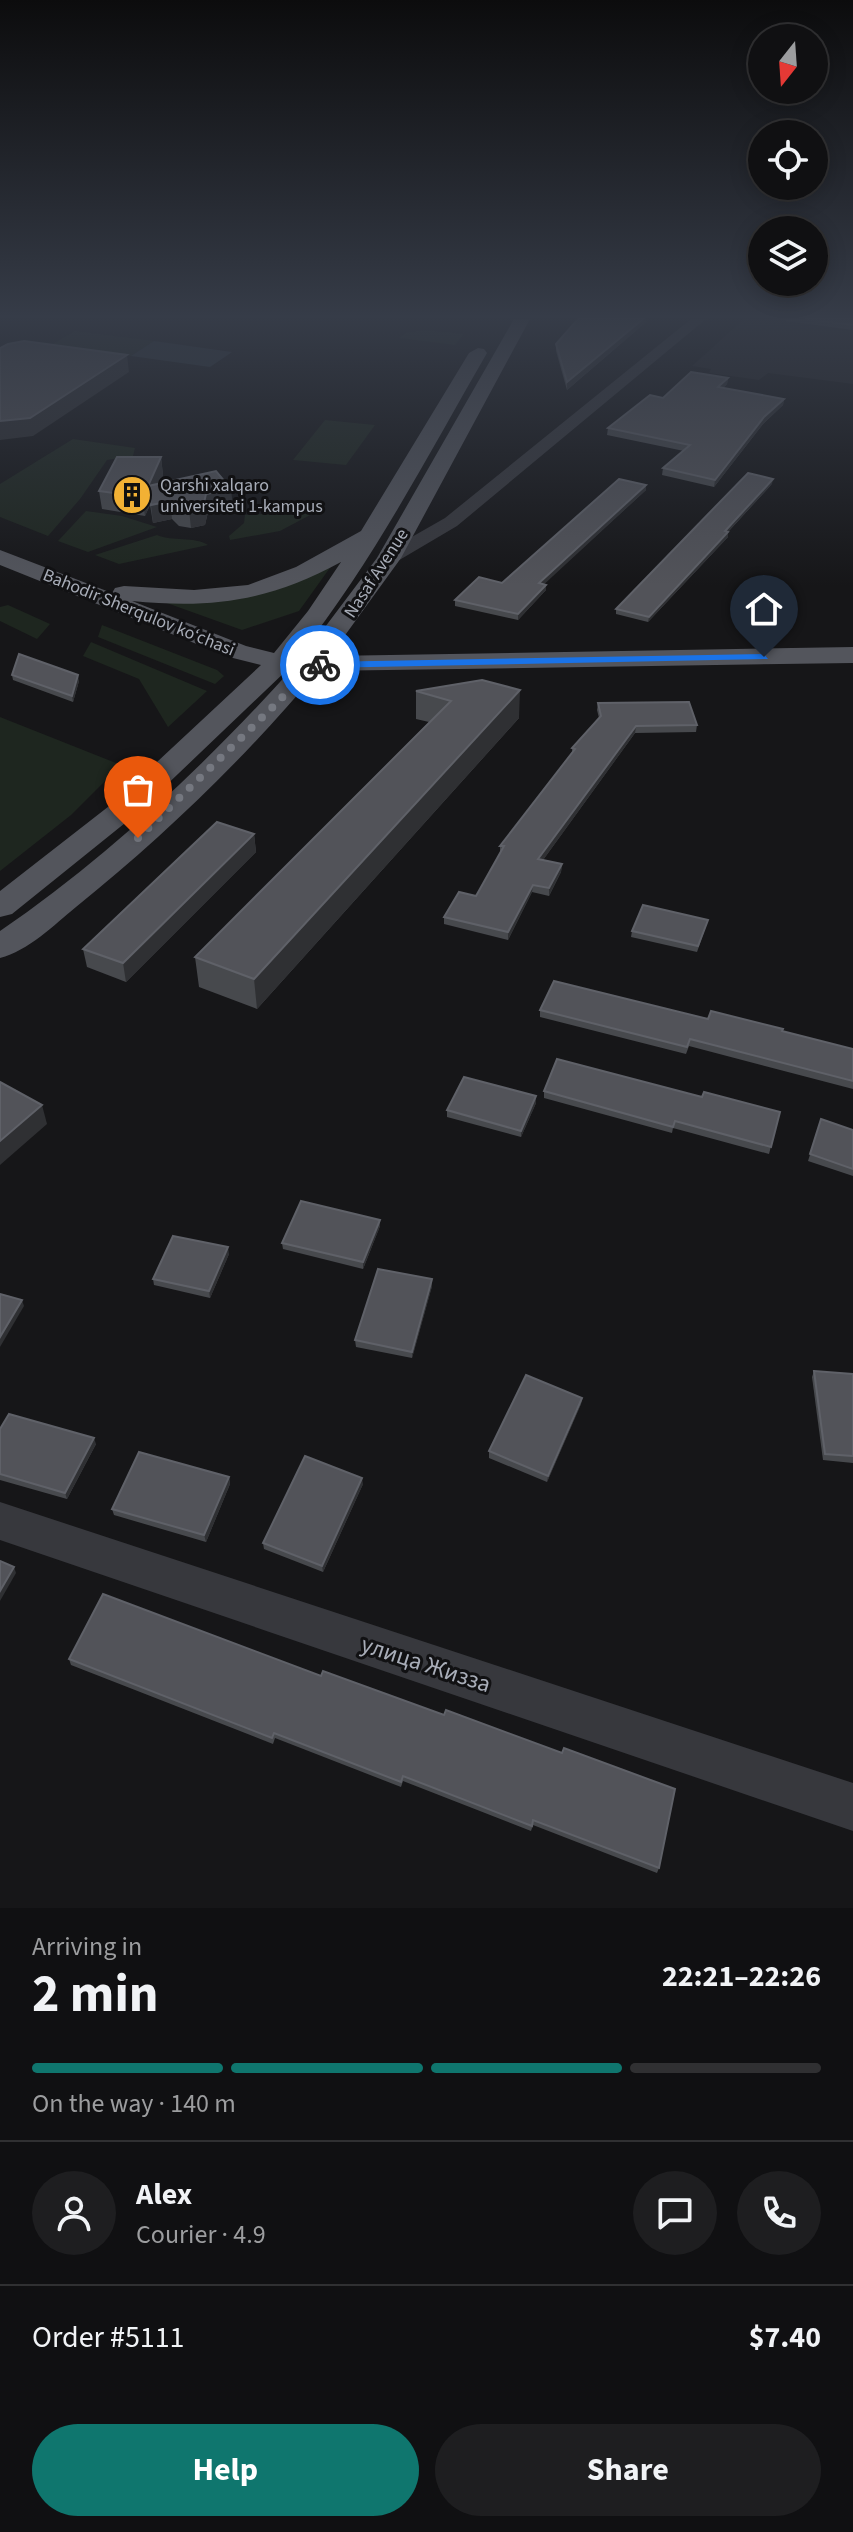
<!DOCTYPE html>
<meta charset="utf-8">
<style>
body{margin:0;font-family:"Source Sans 3",sans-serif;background:#1e1e20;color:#f1f3f6;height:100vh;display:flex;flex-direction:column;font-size:30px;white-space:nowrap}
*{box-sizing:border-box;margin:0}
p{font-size:26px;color:#9c9d9f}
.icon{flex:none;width:44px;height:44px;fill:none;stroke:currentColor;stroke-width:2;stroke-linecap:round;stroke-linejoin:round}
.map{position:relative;height:1908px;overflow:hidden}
.sheet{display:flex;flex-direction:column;background:#101012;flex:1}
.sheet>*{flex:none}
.needle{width:52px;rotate:197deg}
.buttons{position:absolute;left:748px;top:24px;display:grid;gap:16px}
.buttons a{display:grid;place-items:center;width:80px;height:80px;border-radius:50%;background:#101012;box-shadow:0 4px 20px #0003,0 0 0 2px #303032;font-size:40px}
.pin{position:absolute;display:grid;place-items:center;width:68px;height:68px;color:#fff;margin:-82px -34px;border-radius:50% 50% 50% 0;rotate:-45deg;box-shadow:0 0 8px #0007}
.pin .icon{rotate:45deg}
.courier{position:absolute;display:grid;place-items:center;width:80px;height:80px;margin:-40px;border:6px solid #1a73e8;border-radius:50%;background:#fff;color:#222;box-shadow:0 2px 10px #0007}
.overview em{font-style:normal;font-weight:700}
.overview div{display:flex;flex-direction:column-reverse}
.overview{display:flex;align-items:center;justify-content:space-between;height:136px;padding:0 32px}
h1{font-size:52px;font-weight:700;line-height:60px}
.bar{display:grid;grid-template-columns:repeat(4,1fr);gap:12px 8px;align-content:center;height:96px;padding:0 32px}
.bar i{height:10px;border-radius:6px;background:#303032}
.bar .current{background:#0f766e}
.bar p{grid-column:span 4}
.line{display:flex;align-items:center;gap:20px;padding:0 32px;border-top:2px solid #303032}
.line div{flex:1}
.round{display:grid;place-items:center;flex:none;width:84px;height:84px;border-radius:42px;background:#1e1e20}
.cta{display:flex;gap:16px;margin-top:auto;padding:16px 32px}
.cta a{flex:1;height:92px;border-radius:48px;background:#0f766e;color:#fff;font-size:32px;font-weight:700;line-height:92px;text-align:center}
.cta a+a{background:#1e1e20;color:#f1f3f6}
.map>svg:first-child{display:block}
.built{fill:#222225}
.green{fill:#1e261f}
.water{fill:#2c353c}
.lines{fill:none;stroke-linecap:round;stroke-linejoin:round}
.minor{fill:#37383d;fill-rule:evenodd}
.major{fill:#53555c;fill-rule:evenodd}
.wall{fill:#47494d}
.shaded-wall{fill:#2f3033}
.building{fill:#525359;stroke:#5f6168;stroke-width:2}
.route{fill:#1a73e8}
.done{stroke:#757880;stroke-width:8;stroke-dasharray:0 14.4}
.labels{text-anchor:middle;stroke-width:6;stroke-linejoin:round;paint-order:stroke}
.far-poi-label{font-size:18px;fill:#a8adb8;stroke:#111113;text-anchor:start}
.far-street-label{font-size:18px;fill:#a8adb8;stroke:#111113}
.near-street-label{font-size:24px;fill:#a8adb8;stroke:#111113}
</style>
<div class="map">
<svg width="853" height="1908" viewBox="0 0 853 1908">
<rect width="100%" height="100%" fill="#161618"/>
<path class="built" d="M744,319H853V384L768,373L759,380L709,373L711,369L692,366Z"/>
<g class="green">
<path d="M425,330L464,334L455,345L399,338L405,333Z"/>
<path d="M75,331L154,341L131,356L51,345Z"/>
<path d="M325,420L375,425L346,465L293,460Z"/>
<path d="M73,439L135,448L133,456L107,460L80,499L48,536L0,517V484Z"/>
<path d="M86,511L122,516L157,527L88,552L58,541Z"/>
<path d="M275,513L312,514L280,531L230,540L229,536L244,523L245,515Z"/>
<path d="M157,535C173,542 194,536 208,545L119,564L95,555Z"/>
<path d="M332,565L299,611L242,630L164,602L239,599L282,588Z"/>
<path d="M8,605L50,624L37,639L0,621V607Z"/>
<path d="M102,625L217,670L224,676L215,684L98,637Z"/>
<path d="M91,642L207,691L168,727L139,679L83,656Z"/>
<path d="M0,717L121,765L71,815L0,871Z"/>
</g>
<path class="water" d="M154,341L232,352L210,367L131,356Z"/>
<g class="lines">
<g class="minor">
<path d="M691,319H706L457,526L396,562H382L379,558L382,554L445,518Z"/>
<path d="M0,1502L853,1783V1831L0,1540Z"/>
</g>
<path class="major" d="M514,319H530L401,558L330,656L853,647V663L318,671C246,757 163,837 76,907C54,925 28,951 0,958V931C107,858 204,766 291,670H287L135,815L12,914L0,917V891L113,803L261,665L229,657L0,565V550L112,593L115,588L124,586L194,590L248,585L296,567L361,531L469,353L478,348L484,349L487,353C428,455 373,562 299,655H304L377,558ZM341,562L308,611L274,653L246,646L132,601C213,609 269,601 341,562Z"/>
</g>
<g class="wall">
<path d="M578,319H647L646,322L567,390L556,351V344Z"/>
<path d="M787,319H853V330L786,321Z"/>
<path d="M728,378L727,384L723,388L784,399L783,405L763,424L714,487L662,475L663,468L684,451L607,435L608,428L663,398Z"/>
<path d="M161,457L163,475L159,484L233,507L208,512L205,525L191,528L179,526L172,519L153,523L150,505L145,516L102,509L99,491Z"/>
<path d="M772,484L728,532V537L648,622L616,614V609Z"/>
<path d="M646,485V490L543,584L546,585V590L518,620L455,606V600L502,583Z"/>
<path d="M12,675L79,681L73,702L13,680Z"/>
<path d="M416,691L519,718L257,1009L199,987L195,957L429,722L416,719Z"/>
<path d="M598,703L697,725L696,732L635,733L543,860L562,864L561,872L549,896L532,892L508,940L444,924V917L476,896L500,853V846L572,752V748L599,718L597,710Z"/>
<path d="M254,834L256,852L126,982L87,967L83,949Z"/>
<path d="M706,926L697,952L631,937L632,931Z"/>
<path d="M540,1010L708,1019L782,1031L853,1049V1089L689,1046L686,1054L540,1017Z"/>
<path d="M544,1091L702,1097L780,1112L769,1154L673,1128L672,1133L544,1098Z"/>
<path d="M536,1096V1103L521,1137L447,1117V1110Z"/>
<path d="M821,1119L853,1130V1176L808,1161Z"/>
<path d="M380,1226L363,1269L283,1249L282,1243Z"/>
<path d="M229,1254L210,1298L154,1285L153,1279Z"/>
<path d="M432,1279V1286L412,1358L356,1347L355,1340Z"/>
<path d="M814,1371L853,1374V1463L823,1460L812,1377Z"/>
<path d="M582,1398L581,1404L547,1482L489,1458V1451Z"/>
<path d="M0,1429L96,1444L67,1499L0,1480Z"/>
<path d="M229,1477L230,1484L206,1542L114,1515L112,1509Z"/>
<path d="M363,1484L323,1572L264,1549L263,1543Z"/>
<path d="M103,1594L659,1868L657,1873L533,1825L531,1831L403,1781L401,1787L275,1738L273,1744L71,1665L69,1659Z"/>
</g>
<g class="shaded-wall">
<path d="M643,319H647L646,322L567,390V382Z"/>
<path d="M127,355L129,372L33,436L0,440V421Z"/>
<path d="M728,378L727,384L717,393L718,387Z"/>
<path d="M784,399L783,405L763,424L714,487L715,480L764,417Z"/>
<path d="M161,457L163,475L151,503L148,486Z"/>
<path d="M773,479L772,484L724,536L728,532V537L648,622L649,617Z"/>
<path d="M646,485V490L539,589V583Z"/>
<path d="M147,487L150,505L145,516L142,497Z"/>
<path d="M231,489L233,507L208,512L205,525L191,528L189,510L206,494Z"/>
<path d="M170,501L172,519L153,523L151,505Z"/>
<path d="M546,585V590L518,620V614Z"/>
<path d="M78,675L79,681L73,702L72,696Z"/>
<path d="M520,690L519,718L257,1009L254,979Z"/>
<path d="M636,726L635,733L538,867V859Z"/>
<path d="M254,834L256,852L126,982L123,963Z"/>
<path d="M562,864L561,872L549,896V888Z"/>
<path d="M533,885L532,892L508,940V932Z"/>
<path d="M536,1096V1103L521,1137V1131Z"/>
<path d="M42,1105L47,1124L0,1165V1141Z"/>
<path d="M380,1220V1226L363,1269V1262Z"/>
<path d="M228,1247L229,1254L210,1298L209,1291Z"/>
<path d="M432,1279V1286L412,1358V1352Z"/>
<path d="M22,1300L24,1306L0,1347V1337Z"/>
<path d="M582,1398L581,1404L547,1482L548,1476Z"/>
<path d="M94,1438L96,1444L67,1499L65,1493Z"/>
<path d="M229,1477L230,1484L206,1542L204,1535Z"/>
<path d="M362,1478L363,1484L323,1572L322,1566Z"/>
<path d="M14,1567L16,1573L0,1601V1591Z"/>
</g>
<g class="building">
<path d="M578,319H643L567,382L556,344Z"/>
<path d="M805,319H853V325Z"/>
<path d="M24,341L127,355L30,418L0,421V348L8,344Z"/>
<path d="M691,372L728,378L718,387L784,399L764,417L715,480L663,468L690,445L608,428L650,395L663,398Z"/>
<path d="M117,457H161L148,486L216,471L231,489L206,494L203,507L189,510L177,508L170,501L151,505L147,487L142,497L99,491Z"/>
<path d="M748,473L773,479L725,531L728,532L649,617L616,609Z"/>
<path d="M619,479L646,485L539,583L546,585L518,614L455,600L479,577L502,583Z"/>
<path d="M19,654L78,675L72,696L12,675Z"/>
<path d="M482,680L520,690L254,979L195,957L451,701L416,691Z"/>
<path d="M689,702L697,725L636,726L538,859L562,864L549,888L533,885L508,932L444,917L459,892L476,896L504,846H500L575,749L572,748L601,716L598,703Z"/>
<path d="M217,822L254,834L123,963L83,949Z"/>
<path d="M643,905L708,920L698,946L632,931Z"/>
<path d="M554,981L708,1019L711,1011L783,1029L782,1031L853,1049V1081L690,1039L687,1047L540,1010Z"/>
<path d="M557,1059L702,1097L704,1092L780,1112L771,1147L675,1121L673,1127L544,1091Z"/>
<path d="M464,1077L536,1096L521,1131L447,1110Z"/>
<path d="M0,1082L42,1105L0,1141Z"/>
<path d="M821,1119L853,1130V1169L810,1154Z"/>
<path d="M301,1201L380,1220L363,1262L282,1243Z"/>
<path d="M173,1236L228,1247L209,1291L153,1279Z"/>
<path d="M378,1269L432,1279L412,1352L355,1340Z"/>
<path d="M0,1294L22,1300L0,1337Z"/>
<path d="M814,1371L853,1374V1456L825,1454Z"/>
<path d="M526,1375L582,1398L548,1476L489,1451Z"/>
<path d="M9,1414L94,1438L65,1493L0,1474V1429Z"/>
<path d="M139,1452L229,1477L204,1535L112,1509Z"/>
<path d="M305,1456L362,1478L322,1566L263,1543Z"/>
<path d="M0,1561L14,1567L0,1591Z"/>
<path d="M103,1594L321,1676L323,1671L444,1715L446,1710L562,1753L564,1748L675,1789L659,1868L533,1820L532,1826L403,1776L401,1782L274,1733L272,1738L69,1659Z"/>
</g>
<linearGradient id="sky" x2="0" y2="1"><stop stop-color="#0c0c0d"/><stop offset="0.54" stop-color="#363c48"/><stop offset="1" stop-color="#363c48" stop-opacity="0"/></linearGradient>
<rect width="853" height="586" fill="url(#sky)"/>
<path class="route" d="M764,654L768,659L320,668L315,665L320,662Z"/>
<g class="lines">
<path class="done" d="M138,838L278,702L312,665H320"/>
</g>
<defs>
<g id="building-disc" transform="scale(2)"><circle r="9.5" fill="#f2b134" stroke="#111113"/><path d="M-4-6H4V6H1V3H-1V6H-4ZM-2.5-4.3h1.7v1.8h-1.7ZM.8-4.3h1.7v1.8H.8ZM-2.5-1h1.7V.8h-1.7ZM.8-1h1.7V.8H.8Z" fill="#111"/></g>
</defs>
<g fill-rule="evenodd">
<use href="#building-disc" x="132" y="495"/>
</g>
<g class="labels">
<g class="far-poi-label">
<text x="160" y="491">Qarshi xalqaro<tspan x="160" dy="21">universiteti 1-kampus</tspan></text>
</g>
<g class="far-street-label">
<text transform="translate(376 573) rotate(-57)" y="6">Nasaf Avenue</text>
<text transform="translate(139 612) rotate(22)" y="6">Bahodir Sherqulov ko‘chasi</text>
</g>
<g class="near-street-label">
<text transform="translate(426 1664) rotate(18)" y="8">улица Жизза</text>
</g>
</g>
</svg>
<div class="buttons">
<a><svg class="needle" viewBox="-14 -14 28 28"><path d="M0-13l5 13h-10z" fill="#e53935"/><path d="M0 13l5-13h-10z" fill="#9c9d9f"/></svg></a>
<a><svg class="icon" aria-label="locate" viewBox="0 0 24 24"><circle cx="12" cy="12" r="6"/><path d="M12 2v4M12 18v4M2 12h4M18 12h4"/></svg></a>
<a><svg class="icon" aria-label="layers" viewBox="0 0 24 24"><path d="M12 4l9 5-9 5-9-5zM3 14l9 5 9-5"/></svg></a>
</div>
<div class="pin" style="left:138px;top:838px;background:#ea580c"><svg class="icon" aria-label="bag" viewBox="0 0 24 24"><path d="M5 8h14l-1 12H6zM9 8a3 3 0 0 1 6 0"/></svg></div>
<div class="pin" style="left:764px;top:657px;background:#1f2937"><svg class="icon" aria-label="home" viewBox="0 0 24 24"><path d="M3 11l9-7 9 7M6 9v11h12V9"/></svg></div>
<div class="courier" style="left:320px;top:665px"><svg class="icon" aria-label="bike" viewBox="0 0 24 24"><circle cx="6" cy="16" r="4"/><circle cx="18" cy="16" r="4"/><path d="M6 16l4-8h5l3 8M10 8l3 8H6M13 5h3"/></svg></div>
</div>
<section class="sheet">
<div class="overview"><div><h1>2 min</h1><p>Arriving in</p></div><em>22:21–22:26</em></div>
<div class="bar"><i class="current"></i><i class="current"></i><i class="current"></i><i></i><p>On the way · 140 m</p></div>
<div class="line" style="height:144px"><a class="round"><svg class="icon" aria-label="person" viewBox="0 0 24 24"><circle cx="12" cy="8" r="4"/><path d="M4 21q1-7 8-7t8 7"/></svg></a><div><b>Alex</b><p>Courier · 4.9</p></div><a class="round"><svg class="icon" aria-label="chat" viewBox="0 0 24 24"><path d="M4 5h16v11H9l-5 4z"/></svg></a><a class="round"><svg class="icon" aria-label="phone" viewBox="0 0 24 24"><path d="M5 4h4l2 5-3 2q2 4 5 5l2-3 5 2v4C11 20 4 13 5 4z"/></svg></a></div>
<div class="line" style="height:104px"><div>Order #5111</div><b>$7.40</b></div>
<div class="cta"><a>Help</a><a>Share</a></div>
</section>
